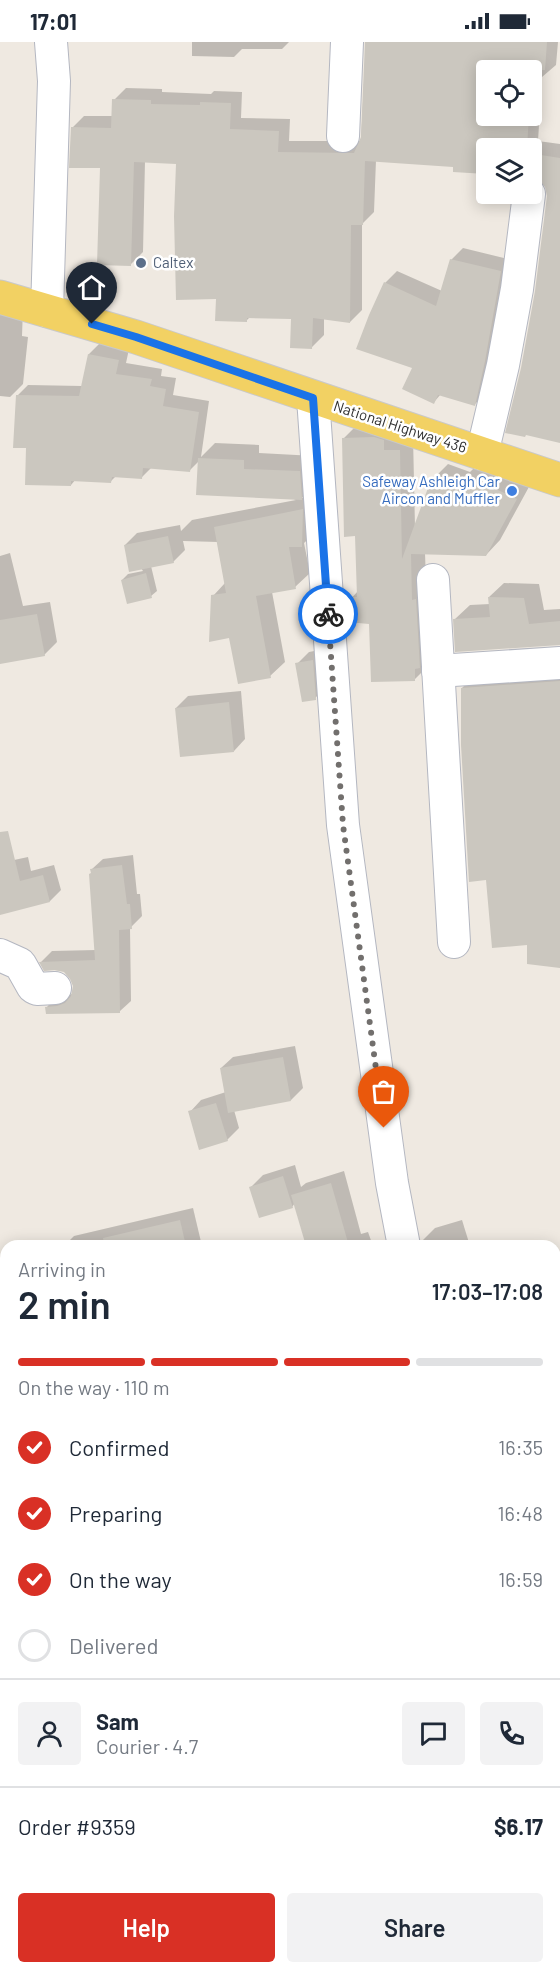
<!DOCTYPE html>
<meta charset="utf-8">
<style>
body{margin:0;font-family:Barlow,sans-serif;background:#f2f2f3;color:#1f2937;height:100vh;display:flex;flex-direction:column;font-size:22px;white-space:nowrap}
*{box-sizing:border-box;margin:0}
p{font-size:20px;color:#747a83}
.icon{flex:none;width:33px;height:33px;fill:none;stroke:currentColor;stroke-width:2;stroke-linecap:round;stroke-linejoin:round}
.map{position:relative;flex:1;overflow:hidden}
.details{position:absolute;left:0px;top:1198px;width:561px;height:734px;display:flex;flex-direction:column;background:#fff;border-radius:18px 18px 0 0;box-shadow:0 3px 15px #0003}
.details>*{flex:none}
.fabs{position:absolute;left:476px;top:18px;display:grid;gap:12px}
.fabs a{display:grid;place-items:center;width:66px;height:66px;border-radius:6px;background:#fff;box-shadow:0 3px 15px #0003;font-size:30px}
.pin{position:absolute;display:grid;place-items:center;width:51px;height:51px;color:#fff;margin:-62px -26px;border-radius:50% 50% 50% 0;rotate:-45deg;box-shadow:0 0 6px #0007}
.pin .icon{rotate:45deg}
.courier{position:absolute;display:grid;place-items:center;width:60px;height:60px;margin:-30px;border:4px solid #1a73e8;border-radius:50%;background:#fff;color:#222;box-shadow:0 2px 8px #0007}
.head em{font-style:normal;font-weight:600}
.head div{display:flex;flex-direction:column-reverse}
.head{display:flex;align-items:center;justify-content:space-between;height:102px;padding:0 18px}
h1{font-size:39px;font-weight:600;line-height:45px}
.bar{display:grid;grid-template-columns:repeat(4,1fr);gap:9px 6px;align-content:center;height:72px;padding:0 18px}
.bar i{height:8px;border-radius:4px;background:#e0e1e3}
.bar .active{background:#d93025}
.bar p{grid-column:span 4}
.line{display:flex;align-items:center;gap:15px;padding:0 18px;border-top:2px solid #e0e1e3}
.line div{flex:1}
.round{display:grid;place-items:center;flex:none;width:63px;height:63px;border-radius:6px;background:#f2f2f3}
ol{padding:0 18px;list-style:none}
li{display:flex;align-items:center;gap:18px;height:66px}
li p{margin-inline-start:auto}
li .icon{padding:6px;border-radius:50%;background:#d93025;color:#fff;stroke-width:4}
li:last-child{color:#747a83}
li i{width:33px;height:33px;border:3px solid #e0e1e3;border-radius:50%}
.primary-button{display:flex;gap:12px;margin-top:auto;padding:12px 18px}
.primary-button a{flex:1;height:69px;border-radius:6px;background:#d93025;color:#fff;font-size:24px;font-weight:600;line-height:69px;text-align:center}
.primary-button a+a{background:#f2f2f3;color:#1f2937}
.status{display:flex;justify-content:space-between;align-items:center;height:42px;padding:0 30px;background:#fff;direction:ltr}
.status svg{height:16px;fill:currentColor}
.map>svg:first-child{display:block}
.shadow{fill:#0003;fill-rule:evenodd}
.building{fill:#cbc7bf}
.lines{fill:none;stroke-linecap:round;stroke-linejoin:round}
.minor-casing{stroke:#b4b7c1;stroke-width:34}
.primary-casing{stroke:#c9c9c9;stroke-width:35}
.minor{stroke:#fff;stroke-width:32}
.primary{stroke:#f2d163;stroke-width:33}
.done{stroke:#726f6d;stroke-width:6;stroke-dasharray:0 10.8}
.route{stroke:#1a73e8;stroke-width:8}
.service-dot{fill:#5c6f8a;stroke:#fff;stroke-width:2}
.shop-dot{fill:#3f7fe0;stroke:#fff;stroke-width:2}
.labels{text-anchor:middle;stroke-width:5;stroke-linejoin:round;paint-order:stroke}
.service-label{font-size:15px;fill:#4e5e75;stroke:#fff;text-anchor:start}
.street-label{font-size:15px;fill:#2e2e2e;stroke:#fff}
.shop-label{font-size:15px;fill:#366cbe;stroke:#fff;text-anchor:end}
</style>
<div class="status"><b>17:01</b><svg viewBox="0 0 49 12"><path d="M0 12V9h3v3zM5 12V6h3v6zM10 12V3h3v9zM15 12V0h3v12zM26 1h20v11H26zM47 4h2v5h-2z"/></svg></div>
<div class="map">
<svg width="560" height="1931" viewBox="0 0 560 1931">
<rect width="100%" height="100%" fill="#efe9e1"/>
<g class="shadow">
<path d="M192,0H289L282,7H242L234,15L192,14Z"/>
<path d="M366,0H558L556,23L542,35L538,99L560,102V399L522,327L536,250L548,154L547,144L540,136L531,133V106H486V145H484L485,131L455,124L376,118L374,170L362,182V268L350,280L324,276V293L311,306L292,276L250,275L246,279L217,255L177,121L145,119L143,210L131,222L101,125L72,86L84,74H113L114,58L126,46L162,47V50L211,52L214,49L242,50L241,76L290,77L289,99H361ZM486,28H531V74H486Z"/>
<path d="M463,206L512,218L486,351L474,363L441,352L434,360L414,325L385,241L397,229L442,249L451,218Z"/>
<path d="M0,265L23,266L22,294L28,295L23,342L10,355L0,354Z"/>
<path d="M100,301L129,307L126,321L162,327L161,334L176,336L173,353L209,359L201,415L215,401L259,403V411L315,414L317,441L302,456L316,454V490L304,501L310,531L295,545L272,550L285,620L270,634L230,594L213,554L225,541L218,500L183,499L185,508L173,520L151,524L157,549L151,554L122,538L128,532L143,529L125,503L137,491L180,483L181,489L192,478L296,458L199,419L190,428L152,425L141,436L116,434L111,439L76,437L71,443L28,405L17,354L28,343L82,344L89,312Z"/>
<path d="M358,382L413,394L415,485L434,436L448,422L470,430L475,425L530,443L500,498L486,513L425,511L429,623L415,637L370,580L347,561L358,549L356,493L344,396Z"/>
<path d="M10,511L23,564L50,560L57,600L44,613L0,620V514Z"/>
<path d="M504,541L539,542L544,568L560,567V602L455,577L470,563L490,562L489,555Z"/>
<path d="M315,562L316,571L310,577L299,576V570L305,564Z"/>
<path d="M325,607L327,645L315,656L297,622L309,610Z"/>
<path d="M560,629V925L528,901L487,837L462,646L474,634Z"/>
<path d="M241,649L245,697L234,709L176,666L188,654Z"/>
<path d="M133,813L137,852H140L142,874L130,886L131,959L120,969L47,965L57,954L73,952L74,944L72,936L64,929L45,927L41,920L52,909L96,908L92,827L103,817Z"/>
<path d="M28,815L31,829L54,823L61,848L50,859L0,872V821Z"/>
<path d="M295,1004L303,1046L291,1058L234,1068L239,1086L227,1098L190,1070L201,1058L226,1050L221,1026L233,1015Z"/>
<path d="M295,1123L301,1145L306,1141L344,1129L361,1192L368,1190L373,1204H321L314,1178L295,1161L292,1165L251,1145L263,1133Z"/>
<path d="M193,1166L202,1204H64L74,1194Z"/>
<path d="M462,1178L470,1204H422L423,1198L435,1186Z"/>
<path d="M0,1242H6V1615L0,1616Z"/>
<path d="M555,1478L560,1513V1539L555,1544Z"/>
<path d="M555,1548L560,1587V1610L555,1615Z"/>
<path d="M0,1852L6,1854V1926L0,1924Z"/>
<path d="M7,1926H152L153,1931L160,1929L159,1926H395L417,1931H27Z"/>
</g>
<g class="building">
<path d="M365,0H547L545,28H486V74H529L527,106H486V132L453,130V125L365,119L363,183H351L350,281L313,276L312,307L290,306L291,277L247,276V280L215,279L216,257L176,258L174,174L176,122L134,120L131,224L97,223L100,126H69L71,85L111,86L112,57L151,58V62L200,63V60L231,61L230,87L279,89L278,110L354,111L361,95Z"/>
<path d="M541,113L560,116V401L526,393L525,395L505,391L521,326L535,249L547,154L545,145L537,136Z"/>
<path d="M450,217L501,229L485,319L475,364L438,353L434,362L402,347L412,326L356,307L369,273L384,240L436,264Z"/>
<path d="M88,312L119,318L116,332L152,337L150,344L166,347L163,364L199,370L190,430L143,426L142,437L112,435L111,441L71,439V444L25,443L26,406H13L16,353L79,354Z"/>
<path d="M374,395L384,398V408H400L402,517L432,435L457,444L459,438L477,445L481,440L517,457L486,514L411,512L412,558L416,557L420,626L415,627V639L371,640L369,582L347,580L345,561L350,560L351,555H357L355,494L344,495L342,396Z"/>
<path d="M198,416L244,418V427L300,429L302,458L196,453Z"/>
<path d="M303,467L302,505H289L296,547L256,554L271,636L238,642L229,596L209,600L211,553L226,551L214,485Z"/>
<path d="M168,494L174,521L129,530L124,503Z"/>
<path d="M146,531L152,556L127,562L121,538Z"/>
<path d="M488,555L524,556L529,582L560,579V603L455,610L453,577L490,575Z"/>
<path d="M37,572L45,614L0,622V578Z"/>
<path d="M313,618L316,658L302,660L295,621Z"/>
<path d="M560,639V926L527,922V903L492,906L486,838L469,840L461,703V646Z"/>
<path d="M229,660L234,710L180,715L175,666Z"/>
<path d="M8,789L20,839L43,833L50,860L0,873V790Z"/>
<path d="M122,823L127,862H130L132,887L119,888L120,971L46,972L45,965L57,964L65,961L71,954L73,944L70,937L64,930L55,928L44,929L39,920L95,918L89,832L91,831L90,827Z"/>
<path d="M283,1015L291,1059L228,1071L220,1026Z"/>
<path d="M216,1061L228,1099L199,1108L188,1069Z"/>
<path d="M283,1134L293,1166L259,1176L249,1145Z"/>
<path d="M331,1141L349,1204H306L291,1153Z"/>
<path d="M180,1178L186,1204H104L103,1196Z"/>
</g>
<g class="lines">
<g class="minor-casing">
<g id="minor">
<path d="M343,94L347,0"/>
<path d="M47,269L54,39L51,0"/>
<path d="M313,356L343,783L392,1141L404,1204"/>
<path d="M482,412L503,323L517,247L529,152"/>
<path d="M433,538L454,900"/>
<path d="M438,629L560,621"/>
<path d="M0,913L20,922L33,945L37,947L55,946"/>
<path d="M555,1472L560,1471"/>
<path d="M555,1800L560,1796"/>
<path d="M0,1828H6"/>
<path d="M555,1931L560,1928"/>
</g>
</g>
<g class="primary-casing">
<path id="primary" d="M0,255L136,295L560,438"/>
</g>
<use href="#minor" class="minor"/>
<use href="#primary" class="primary"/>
</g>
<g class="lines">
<path class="done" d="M328,572L343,783L384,1086"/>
<path class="route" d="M92,282L136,295L313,356L328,572"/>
</g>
<circle class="service-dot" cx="141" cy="221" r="6"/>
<circle class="shop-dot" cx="512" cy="449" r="6"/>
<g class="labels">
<g class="service-label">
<text x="153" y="226">Caltex</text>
</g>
<g class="street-label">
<text transform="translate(400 385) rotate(18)" y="5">National Highway 436</text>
</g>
<g class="shop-label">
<text x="500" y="445">Safeway Ashleigh Car<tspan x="500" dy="17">Aircon and Muffler</tspan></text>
</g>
</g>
</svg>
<div class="fabs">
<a><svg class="icon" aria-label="locate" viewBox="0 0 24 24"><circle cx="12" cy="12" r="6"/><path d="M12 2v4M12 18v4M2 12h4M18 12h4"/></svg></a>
<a><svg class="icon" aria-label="layers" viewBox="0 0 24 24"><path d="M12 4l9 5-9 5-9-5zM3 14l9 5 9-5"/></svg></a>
</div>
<div class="pin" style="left:384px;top:1086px;background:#ea580c"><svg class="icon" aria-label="bag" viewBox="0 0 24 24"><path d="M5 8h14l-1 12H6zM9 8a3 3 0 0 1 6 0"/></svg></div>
<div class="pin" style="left:92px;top:282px;background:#1f2937"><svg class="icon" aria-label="home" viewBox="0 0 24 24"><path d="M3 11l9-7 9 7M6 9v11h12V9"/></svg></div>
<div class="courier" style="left:328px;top:572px"><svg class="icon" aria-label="bike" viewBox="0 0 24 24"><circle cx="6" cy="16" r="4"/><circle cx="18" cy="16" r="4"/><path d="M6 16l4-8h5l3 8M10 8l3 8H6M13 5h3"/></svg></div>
<section class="details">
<div class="head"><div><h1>2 min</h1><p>Arriving in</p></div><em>17:03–17:08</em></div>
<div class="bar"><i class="active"></i><i class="active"></i><i class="active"></i><i></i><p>On the way · 110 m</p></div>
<ol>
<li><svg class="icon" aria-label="check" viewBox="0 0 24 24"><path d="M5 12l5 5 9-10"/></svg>Confirmed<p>16:35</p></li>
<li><svg class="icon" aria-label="check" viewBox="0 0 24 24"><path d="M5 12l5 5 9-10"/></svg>Preparing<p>16:48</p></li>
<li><svg class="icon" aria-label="check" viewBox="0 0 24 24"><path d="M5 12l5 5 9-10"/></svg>On the way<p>16:59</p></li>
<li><i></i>Delivered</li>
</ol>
<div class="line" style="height:108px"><a class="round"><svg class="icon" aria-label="person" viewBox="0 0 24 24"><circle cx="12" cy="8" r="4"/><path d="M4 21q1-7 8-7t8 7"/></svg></a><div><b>Sam</b><p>Courier · 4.7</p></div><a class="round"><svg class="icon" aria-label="chat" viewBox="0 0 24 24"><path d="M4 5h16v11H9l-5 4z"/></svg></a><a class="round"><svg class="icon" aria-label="phone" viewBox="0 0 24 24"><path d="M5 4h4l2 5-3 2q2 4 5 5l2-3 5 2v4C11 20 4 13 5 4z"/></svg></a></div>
<div class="line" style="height:78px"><div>Order #9359</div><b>$6.17</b></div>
<div class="primary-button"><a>Help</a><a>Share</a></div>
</section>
</div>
